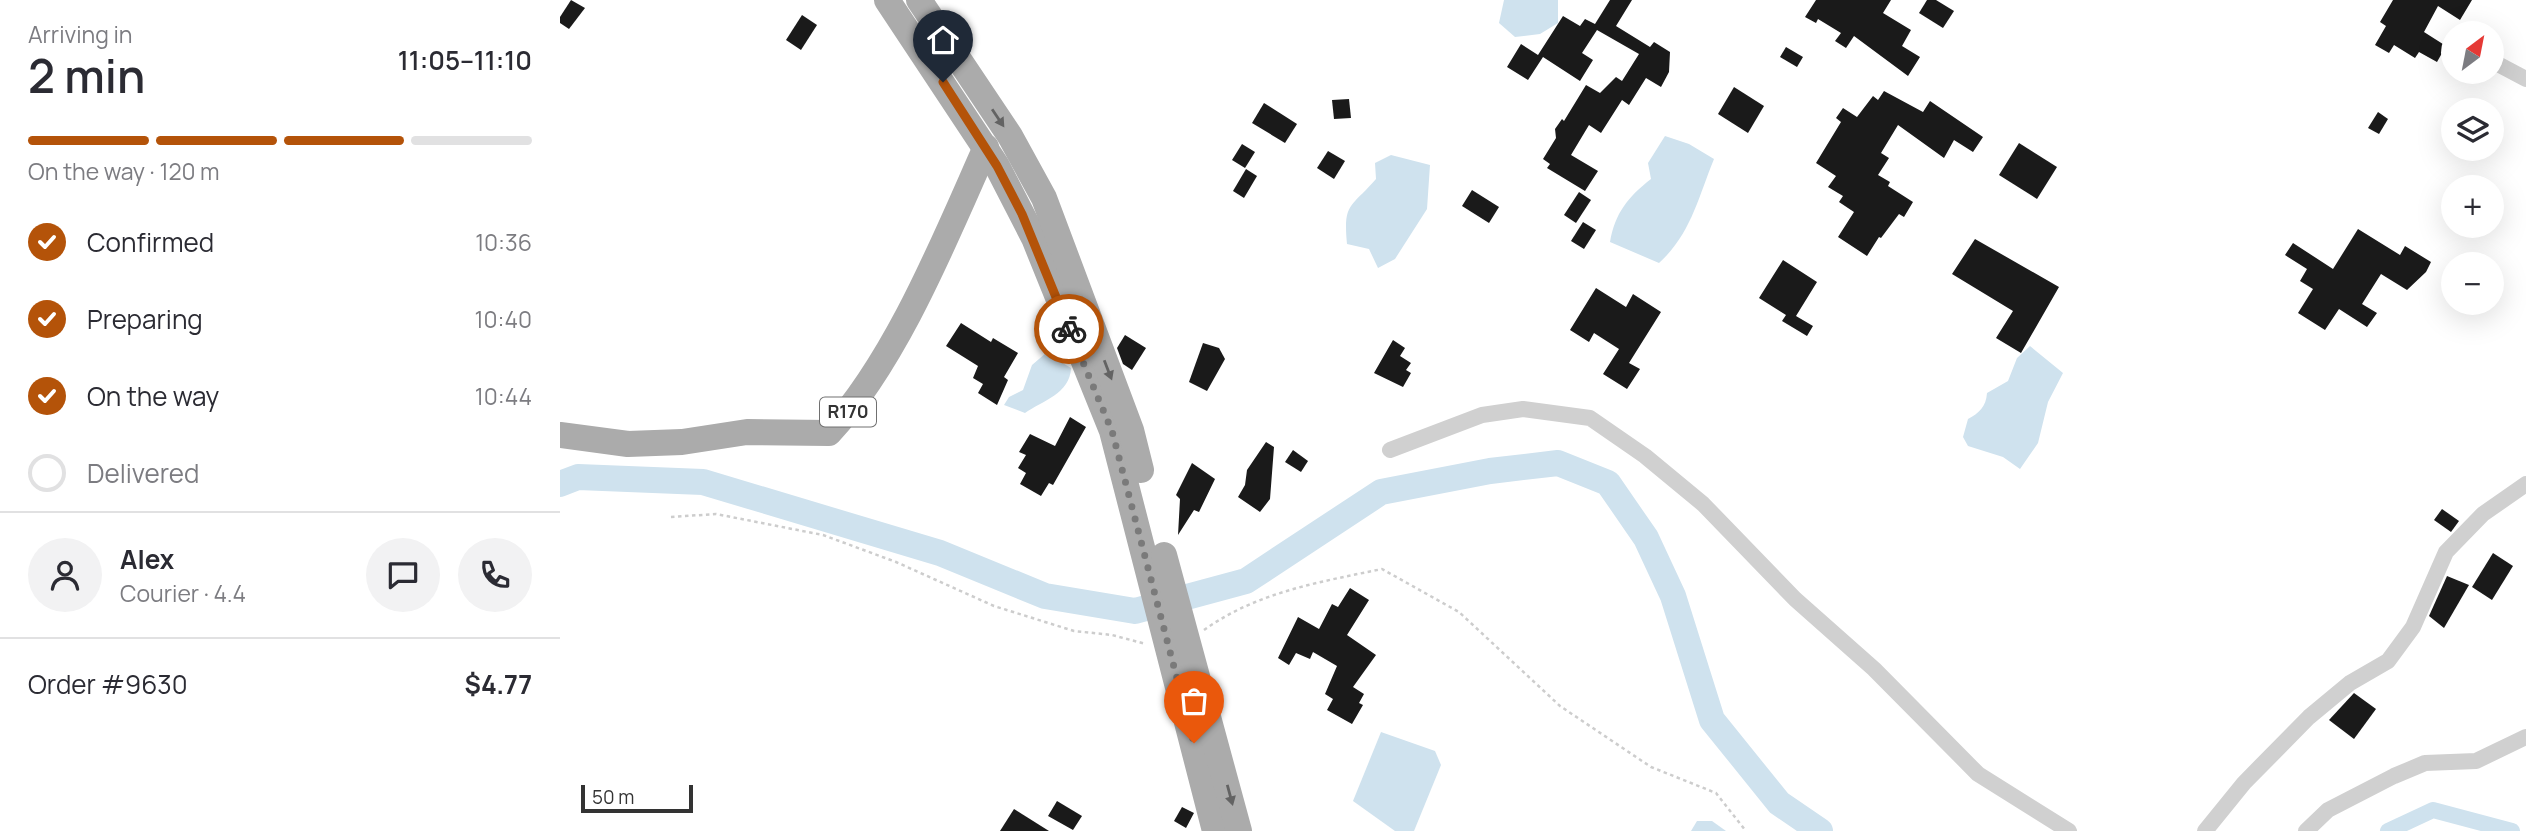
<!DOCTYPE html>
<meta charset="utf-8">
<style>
body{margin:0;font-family:Manrope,sans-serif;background:#f2f2f3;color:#2b2b33;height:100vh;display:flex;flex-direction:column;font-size:26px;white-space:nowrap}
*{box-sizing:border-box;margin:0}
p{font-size:23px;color:#7c7c81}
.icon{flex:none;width:38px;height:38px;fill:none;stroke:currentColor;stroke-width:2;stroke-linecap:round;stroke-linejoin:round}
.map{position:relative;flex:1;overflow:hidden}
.details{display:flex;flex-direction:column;background:#fff;width:560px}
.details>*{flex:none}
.needle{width:46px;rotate:32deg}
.tools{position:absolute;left:1881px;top:21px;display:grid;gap:14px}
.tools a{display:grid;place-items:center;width:63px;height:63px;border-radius:50%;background:#fff;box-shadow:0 7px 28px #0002;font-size:35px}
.scale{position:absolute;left:21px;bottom:18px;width:112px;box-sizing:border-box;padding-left:7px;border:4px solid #333;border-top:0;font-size:19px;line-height:24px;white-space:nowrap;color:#333;-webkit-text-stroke:5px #fff;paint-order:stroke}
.pin{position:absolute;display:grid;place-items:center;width:60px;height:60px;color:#fff;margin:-72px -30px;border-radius:50% 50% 50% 0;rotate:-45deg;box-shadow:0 0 7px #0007}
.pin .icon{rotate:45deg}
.courier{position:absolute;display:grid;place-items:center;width:70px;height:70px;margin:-35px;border:5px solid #b45309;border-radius:50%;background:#fff;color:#222;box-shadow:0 2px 9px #0007}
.overview em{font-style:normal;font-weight:600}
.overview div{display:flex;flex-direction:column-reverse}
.overview{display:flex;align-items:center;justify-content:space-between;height:119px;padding:0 28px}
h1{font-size:46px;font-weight:600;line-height:52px}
.bar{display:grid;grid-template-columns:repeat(4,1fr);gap:10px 7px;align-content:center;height:84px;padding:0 28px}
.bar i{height:9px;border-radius:5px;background:#e1e1e2}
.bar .selected{background:#b45309}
.bar p{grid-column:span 4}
.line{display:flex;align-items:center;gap:18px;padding:0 28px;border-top:2px solid #e1e1e2}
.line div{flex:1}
.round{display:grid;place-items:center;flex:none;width:74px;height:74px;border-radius:37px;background:#f2f2f3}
ol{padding:0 28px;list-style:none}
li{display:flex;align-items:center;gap:21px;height:77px}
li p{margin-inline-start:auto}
li .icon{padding:7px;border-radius:50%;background:#b45309;color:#fff;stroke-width:4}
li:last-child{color:#7c7c81}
li i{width:38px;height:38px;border:4px solid #e1e1e2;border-radius:50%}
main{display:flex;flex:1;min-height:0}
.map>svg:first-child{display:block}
.water{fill:#cfe2ee}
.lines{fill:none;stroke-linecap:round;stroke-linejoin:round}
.canal{stroke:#cfe2ee;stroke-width:16}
.river{stroke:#cfe2ee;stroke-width:26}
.building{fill:#1a1a1a}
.path{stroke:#cdcdcd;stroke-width:2.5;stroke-dasharray:3.5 3.5;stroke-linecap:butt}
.minor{stroke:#d0d0d0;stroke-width:16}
.primary{stroke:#ababab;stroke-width:26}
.oneway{fill:#636363}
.done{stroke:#7a7a7a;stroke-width:7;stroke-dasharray:0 12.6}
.route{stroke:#b45309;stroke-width:9}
.labels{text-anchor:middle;stroke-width:7;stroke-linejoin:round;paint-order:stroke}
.shield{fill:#fff;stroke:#707070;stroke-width:2}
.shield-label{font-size:18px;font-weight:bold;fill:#333}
</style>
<main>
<section class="details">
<div class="overview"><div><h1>2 min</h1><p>Arriving in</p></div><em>11:05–11:10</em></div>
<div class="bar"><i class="selected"></i><i class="selected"></i><i class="selected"></i><i></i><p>On the way · 120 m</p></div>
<ol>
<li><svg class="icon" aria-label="check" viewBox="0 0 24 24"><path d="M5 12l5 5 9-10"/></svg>Confirmed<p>10:36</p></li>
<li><svg class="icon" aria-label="check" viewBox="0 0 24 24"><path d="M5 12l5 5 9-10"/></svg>Preparing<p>10:40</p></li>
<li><svg class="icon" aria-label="check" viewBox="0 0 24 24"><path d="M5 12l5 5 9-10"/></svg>On the way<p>10:44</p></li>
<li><i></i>Delivered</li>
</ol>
<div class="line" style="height:126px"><a class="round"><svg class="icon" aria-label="person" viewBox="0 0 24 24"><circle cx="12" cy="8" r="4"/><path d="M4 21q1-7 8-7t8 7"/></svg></a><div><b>Alex</b><p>Courier · 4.4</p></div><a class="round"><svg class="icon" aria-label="chat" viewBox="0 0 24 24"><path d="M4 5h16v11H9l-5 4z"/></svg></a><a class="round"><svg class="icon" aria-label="phone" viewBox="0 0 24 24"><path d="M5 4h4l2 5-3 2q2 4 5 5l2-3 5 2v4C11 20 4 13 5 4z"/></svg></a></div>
<div class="line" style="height:91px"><div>Order #9630</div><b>$4.77</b></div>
</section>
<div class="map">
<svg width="1966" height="831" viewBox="0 0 1966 831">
<rect width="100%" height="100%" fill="#fff"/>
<g class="water">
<path d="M944,0H998V23L980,34L955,37L939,23Z"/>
<path d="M1105,136L1129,144L1154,159C1138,198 1131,234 1099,263L1050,242C1055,213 1068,197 1091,179L1088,163Z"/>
<path d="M831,155L870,165L867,209L835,259L818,268L809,249L787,244C783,202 791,208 816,179L815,163Z"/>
<path d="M1470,346L1503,373L1488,402L1478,443L1460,469L1443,457L1408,446L1403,437L1408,419C1419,413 1426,407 1427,393L1448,381L1457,358Z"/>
<path d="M486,353L511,368C510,394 482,401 465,413L444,405L449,397L463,390L472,365Z"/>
<path d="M821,732L875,751L881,765L854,831H835L793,801Z"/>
<path d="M1137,821H1152L1166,831H1131Z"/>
</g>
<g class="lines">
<path class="canal" d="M1828,831L1873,810L1952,831"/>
<path class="river" d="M0,484L18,477L143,482L380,553L485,596L575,611L686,581L821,492L930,471L998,463L1048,483L1086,538L1113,596L1152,720L1219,803L1260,831"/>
</g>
<g class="building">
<path d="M11,0L25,8L9,29L0,23V17Z"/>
<path d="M1050,0H1072L1056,26L1090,47L1094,42L1110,52L1109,72L1101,87L1086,78L1069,105L1062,100L1041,133L1029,125L1011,155L1038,171L1025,191L987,168L990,164L983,159L996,138L995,129L1002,119L1004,121L1026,85L1040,93L1056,77L1062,81L1079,54L1037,30L1022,53L1033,60L1020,81L983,57L968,80L947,67L961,44L978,55L1003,16L1020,26L1025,19L1035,24Z"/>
<path d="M1256,0H1331L1323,13L1351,30L1342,46L1360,57L1348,76L1294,36L1286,48L1275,41L1281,33L1258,19L1256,23L1245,17Z"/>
<path d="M1367,0H1376L1394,11L1383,28L1359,13Z"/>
<path d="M1833,0H1912L1900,20L1878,6L1864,32L1886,46L1877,62L1859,52L1855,58L1834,45L1829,53L1815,45L1826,26L1820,22Z"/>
<path d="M242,15L257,25L241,50L226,40Z"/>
<path d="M1226,47L1243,57L1237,67L1220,57Z"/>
<path d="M1174,87L1204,106L1188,133L1158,114Z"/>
<path d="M1324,91L1363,112L1370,101L1423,137L1413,152L1394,140L1384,158L1338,125L1321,153L1329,158L1318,175L1330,182L1328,186L1353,202L1344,217L1339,214L1321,238L1319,237L1307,256L1278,237L1294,212L1279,202L1283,196L1268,187L1276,176L1256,163L1281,122L1276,118L1283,108L1297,117L1313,96L1318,100Z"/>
<path d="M789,99L791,118L774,119L772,100Z"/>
<path d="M704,103L737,124L725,143L692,123Z"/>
<path d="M1818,112L1828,119L1819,134L1808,128Z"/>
<path d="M1459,143L1497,167L1477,199L1439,175Z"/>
<path d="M682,144L695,152L685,168L672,160Z"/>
<path d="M768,151L785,161L774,179L757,168Z"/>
<path d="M686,169L697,176L684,198L673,191Z"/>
<path d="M912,190L939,207L929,223L902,206Z"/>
<path d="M1019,192L1031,200L1016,223L1004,215Z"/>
<path d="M1023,222L1036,230L1024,249L1011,241Z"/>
<path d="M1798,229L1840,255L1845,246L1871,262L1866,272L1847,290L1821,274L1802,304L1817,313L1807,327L1779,309L1765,330L1738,313L1753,289L1740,281L1747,269L1725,255L1733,243L1773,269Z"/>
<path d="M1415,239L1499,287L1461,353L1436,338L1453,311L1392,274Z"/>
<path d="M1223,260L1257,282L1236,316L1253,326L1247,336L1222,321L1226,315L1199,298Z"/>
<path d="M1036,288L1066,307L1073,294L1101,312L1069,363L1080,369L1067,389L1043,374L1059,349L1034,333L1029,342L1010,330Z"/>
<path d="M401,323L431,342L433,338L458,353L444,377L448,380L437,405L418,393L423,384L413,378L418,366L386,346Z"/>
<path d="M565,335L586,348L572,370L563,364L557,348Z"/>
<path d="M833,340L845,348L840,356L851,363L846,370L851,373L843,387L814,373Z"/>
<path d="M643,343L659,348L665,359L647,391L629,382Z"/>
<path d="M510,417L526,427L493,485L489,483L481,496L460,484L466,473L458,468L466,455L459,452L470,434L495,446Z"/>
<path d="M706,442L714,447L710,499L700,512L678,497L685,485L687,470Z"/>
<path d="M733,450L748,461L741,472L725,462Z"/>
<path d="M632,463L655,479L639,512L634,510L618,535L620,499L616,495Z"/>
<path d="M1882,509L1899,521L1891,532L1874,520Z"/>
<path d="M1933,553L1953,566L1932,600L1912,587Z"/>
<path d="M1887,576L1909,585L1884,628L1869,616Z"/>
<path d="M790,588L809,600L787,635L816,655L793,687L804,694L799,703L803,705L792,724L767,710L773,699L765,694L777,666L753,652L750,659L736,653L729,665L718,658L738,617L759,629L772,604L778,607Z"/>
<path d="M1794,693L1816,709L1794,739L1769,720Z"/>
<path d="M497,801L522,816L513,830L488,816Z"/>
<path d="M622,807L634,813L626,828L614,821Z"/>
<path d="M454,809L489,831H440Z"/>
</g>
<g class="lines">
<g class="path">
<path d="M111,517L156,514L263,535L336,562L434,606L514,631L552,635L586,644"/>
<path d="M644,630C697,592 760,582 822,569L899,612L1000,706L1091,767L1156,793L1186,831"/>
</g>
<g class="minor">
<path d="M1932,61L1966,79"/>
<path d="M830,450L922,415L963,409L1030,418L1085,456L1143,504L1235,599L1314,669L1418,774L1509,831"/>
<path d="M1645,831L1684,783L1749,717L1790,683L1828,661L1853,627L1886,552L1923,514L1966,484"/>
<path d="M1746,831L1768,810L1834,776L1865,763L1916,761L1966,737"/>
</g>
<g class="primary">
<path d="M327,0L437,166L474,238L552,431L655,831"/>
<path d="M359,0L450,136L484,198L571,430L581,470"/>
<path d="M0,435L68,444L122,442L187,432L269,433C337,359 385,239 426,147"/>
<path d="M604,555L679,831"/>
</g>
</g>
<defs><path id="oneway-solid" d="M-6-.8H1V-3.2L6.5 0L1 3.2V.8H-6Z" transform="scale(1.75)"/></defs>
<g class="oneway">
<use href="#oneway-solid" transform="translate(438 118) rotate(56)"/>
<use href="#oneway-solid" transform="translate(548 370) rotate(69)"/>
<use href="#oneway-solid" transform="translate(670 795) rotate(75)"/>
</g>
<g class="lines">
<path class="done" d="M509,329L552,431L634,743"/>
<path class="route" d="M383,82L437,166L462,214L509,329"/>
</g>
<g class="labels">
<rect class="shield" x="260" y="397.5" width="56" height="29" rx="5"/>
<g class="shield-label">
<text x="288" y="418">R170</text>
</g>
</g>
</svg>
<div class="tools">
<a><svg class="needle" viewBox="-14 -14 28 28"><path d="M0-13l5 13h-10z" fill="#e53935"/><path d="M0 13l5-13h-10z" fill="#7c7c81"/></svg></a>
<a><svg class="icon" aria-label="layers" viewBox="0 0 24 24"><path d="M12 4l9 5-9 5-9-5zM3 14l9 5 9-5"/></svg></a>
<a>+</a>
<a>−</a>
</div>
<div class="scale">50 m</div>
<div class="pin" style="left:634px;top:743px;background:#ea580c"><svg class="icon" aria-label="bag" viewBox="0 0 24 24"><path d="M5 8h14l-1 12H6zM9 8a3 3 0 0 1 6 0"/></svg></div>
<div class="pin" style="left:383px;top:82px;background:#1f2937"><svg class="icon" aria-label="home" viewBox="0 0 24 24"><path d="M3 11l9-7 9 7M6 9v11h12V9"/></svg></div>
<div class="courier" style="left:509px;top:329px"><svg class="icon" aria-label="bike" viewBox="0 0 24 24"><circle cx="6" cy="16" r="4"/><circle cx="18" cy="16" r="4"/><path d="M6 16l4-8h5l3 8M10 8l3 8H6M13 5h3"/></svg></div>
</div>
</main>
